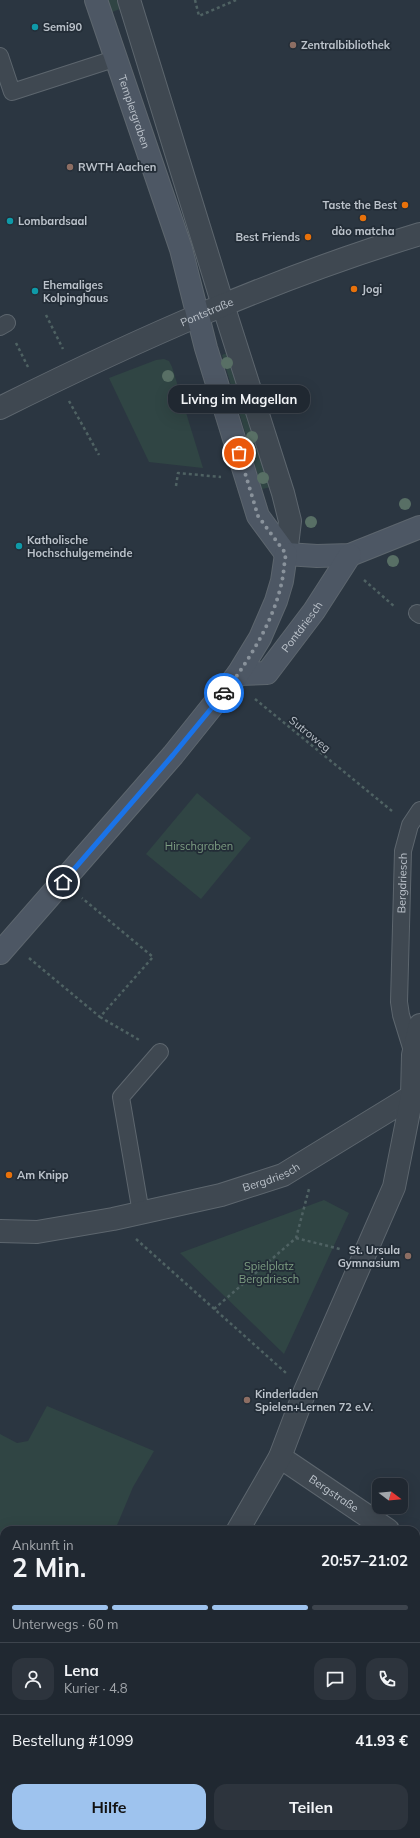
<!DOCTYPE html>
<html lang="de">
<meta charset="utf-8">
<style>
body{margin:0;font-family:Mulish,sans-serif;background:#2d343d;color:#f1f3f6;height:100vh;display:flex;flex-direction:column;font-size:15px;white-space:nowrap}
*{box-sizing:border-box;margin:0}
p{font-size:13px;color:#a2a6ab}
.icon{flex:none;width:22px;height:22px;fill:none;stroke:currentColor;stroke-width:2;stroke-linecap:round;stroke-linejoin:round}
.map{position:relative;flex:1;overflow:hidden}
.side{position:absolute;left:0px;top:1526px;width:420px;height:312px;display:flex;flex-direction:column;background:#202831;border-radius:12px 12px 0 0;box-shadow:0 4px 16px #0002,0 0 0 1px #3d444d}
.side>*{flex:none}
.needle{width:26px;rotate:106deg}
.fabs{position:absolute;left:372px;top:1478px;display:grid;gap:8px}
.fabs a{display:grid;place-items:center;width:36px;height:36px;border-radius:8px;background:#202831;box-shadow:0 4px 16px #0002,0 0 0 1px #3d444d;font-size:20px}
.pin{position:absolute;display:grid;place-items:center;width:34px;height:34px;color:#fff;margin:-17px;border:2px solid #fff;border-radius:50%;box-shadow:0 1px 4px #0007}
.courier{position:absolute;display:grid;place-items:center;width:40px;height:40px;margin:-20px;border:3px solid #1a73e8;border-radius:50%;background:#fff;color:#222;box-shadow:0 1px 5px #0007}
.bubble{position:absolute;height:28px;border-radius:12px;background:#202831;box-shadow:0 4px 16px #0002,0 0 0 1px #3d444d;font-size:13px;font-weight:700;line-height:28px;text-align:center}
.summary em{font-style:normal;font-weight:700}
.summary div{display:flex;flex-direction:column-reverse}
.summary{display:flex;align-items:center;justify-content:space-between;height:68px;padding:0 12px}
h1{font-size:26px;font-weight:700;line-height:30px}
.bar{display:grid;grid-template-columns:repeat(4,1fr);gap:6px 4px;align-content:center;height:48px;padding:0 12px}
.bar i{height:5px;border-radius:3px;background:#3d444d}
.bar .on{background:#9ec3ee}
.bar p{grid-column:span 4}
.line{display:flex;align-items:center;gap:10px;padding:0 12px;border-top:1px solid #3d444d}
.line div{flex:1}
.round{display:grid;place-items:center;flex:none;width:42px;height:42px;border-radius:12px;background:#2d343d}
.cta{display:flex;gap:8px;margin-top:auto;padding:8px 12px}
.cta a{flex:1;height:46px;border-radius:12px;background:#9ec3ee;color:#111;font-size:16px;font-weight:700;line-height:46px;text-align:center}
.cta a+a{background:#2d343d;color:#f1f3f6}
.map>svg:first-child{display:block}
.green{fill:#304544}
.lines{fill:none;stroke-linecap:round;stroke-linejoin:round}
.lane-casing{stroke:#5d666e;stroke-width:18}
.street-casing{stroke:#5d666e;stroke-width:24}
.secondary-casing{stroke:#5d666e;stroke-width:24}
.path{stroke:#4f6263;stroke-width:2.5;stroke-dasharray:3 3;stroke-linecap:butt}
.lane{stroke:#3f4851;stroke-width:16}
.street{stroke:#3f4851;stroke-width:22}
.secondary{stroke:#4d5764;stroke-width:22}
.tree{fill:#586f65}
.done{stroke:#89929b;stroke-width:4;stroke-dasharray:0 7.2}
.route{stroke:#1a73e8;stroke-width:5}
.culture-dot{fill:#0f9aa8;stroke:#232d37;stroke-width:1.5}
.education-dot{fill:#8d6e63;stroke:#232d37;stroke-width:1.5}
.food-dot{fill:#e8710a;stroke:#232d37;stroke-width:1.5}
.labels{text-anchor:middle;stroke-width:3.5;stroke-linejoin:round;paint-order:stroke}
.poi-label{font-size:11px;font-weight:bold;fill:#bcc3cb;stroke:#232d37;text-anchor:start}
.street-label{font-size:11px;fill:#bcc3cb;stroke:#232d37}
.park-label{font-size:11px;fill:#7d9e82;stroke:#232d37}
</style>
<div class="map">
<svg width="420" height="1838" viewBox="0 0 420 1838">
<rect width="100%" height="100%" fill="#2b3641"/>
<g class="green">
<path d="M108,0H117L120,9L112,12Z"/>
<path d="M230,352L271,487L262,489L222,355Z"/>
<path d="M164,359L169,361L172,367L203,468L149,462L109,378L156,360Z"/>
<path d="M197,793L251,838L201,899L146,854Z"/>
<path d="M324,1200L349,1213L284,1354L180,1253Z"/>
<path d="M47,1406L154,1451L133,1487L115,1530H4V1541L0,1540V1434L17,1443L28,1441Z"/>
</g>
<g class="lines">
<g class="lane-casing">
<g id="lane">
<path d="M0,56L12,92L117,58"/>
<path d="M0,327L7,323"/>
<path d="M417,613L420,615"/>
<path id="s1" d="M413,1054L401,1015L399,1002L403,851L410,825L420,810"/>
<path d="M141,1213L121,1097L160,1052"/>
<path d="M419,1744L420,1743"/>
</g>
</g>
<g class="street-casing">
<g id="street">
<path d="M129,0L223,305L283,493L290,521L286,554"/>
<path id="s2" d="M0,408C136,340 275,278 420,234"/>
<path id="s3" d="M0,1231L37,1232L113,1219L221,1195L283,1175L412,1096L420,1095"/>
<path id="s4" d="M280,1457L388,1530"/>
<path d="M238,1530L280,1457L305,1391L394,1187L412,1096L413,1055L420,1025"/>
<path d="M416,1547L420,1549"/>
<path d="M0,1804H4"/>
<path d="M176,1834V1838"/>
</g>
</g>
<g class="secondary-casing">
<g id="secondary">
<path id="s5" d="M96,0L181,249L206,348L258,516L286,554"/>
<path d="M286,554L317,556L350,555L420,527"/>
<path id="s6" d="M238,674L267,673L314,611L350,555"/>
<path d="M0,953L173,755L238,674L260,638L276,601L282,581L286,554"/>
</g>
</g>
<g class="path">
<path d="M195,0L199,16L236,0"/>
<path d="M46,315L63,349"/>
<path d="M16,343L28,367"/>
<path d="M69,401L99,455"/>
<path d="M176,486L178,473L221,477"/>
<path d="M364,580L395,607"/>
<path d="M255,699L392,811"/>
<path d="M29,958L100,1017L153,957L82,898"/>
<path d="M100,1017L141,1041"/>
<path d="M296,1238L340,1249"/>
<path d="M136,1239L286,1373"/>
<path d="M214,1309L296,1238L309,1189"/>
</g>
<use href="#lane" class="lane"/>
<use href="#street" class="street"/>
<use href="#secondary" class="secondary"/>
</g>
<g class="tree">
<circle cx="227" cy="363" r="6"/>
<circle cx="168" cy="376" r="6"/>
<circle cx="240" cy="403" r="6"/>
<circle cx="252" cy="437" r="6"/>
<circle cx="263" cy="478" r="6"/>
<circle cx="405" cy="504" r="6"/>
<circle cx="311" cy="522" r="6"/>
<circle cx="393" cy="561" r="6"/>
</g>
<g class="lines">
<path class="done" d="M224,693C248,662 274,621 282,581C284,572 284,563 286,554L258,516L239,453"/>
<path class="route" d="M63,882L173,755L224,693"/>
</g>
<g class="culture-dot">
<circle cx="35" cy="27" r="4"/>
<circle cx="10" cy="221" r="4"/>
<circle cx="35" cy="291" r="4"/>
<circle cx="19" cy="546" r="4"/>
</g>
<g class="education-dot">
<circle cx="293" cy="45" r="4"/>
<circle cx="70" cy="167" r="4"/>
<circle cx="408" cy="1256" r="4"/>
<circle cx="247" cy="1400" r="4"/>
</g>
<g class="food-dot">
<circle cx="405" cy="205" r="4"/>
<circle cx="363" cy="218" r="4"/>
<circle cx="308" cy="237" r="4"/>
<circle cx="354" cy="289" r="4"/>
<circle cx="9" cy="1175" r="4"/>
</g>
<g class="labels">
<g class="poi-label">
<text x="43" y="31">Semi90</text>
<text x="301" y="49">Zentralbibliothek</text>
<text x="78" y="171">RWTH Aachen</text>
<text x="397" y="209" text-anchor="end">Taste the Best</text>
<text x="18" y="225">Lombardsaal</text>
<text x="363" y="235" text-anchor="middle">dào matcha</text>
<text x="300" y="241" text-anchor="end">Best Friends</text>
<text x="43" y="289">Ehemaliges<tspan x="43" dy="13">Kolpinghaus</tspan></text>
<text x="362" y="293">Jogi</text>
<text x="27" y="544">Katholische<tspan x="27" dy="13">Hochschulgemeinde</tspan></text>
<text x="17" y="1179">Am Knipp</text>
<text x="400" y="1254" text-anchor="end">St. Ursula<tspan x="400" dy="13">Gymnasium</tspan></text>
<text x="255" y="1398">Kinderladen<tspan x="255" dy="13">Spielen+Lernen 72 e.V.</tspan></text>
</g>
<g class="street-label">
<text dy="4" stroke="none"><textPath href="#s5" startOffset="118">Templergraben</textPath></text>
<text dy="4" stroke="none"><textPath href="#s2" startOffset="228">Pontstraße</textPath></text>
<text dy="4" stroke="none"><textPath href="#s6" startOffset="87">Pontdriesch</textPath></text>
<text transform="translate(310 734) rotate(39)" y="4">Sutroweg</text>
<text dy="4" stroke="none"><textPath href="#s1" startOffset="173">Bergdriesch</textPath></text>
<text dy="4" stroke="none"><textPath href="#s3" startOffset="278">Bergdriesch</textPath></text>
<text dy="4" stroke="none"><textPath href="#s4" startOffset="65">Bergstraße</textPath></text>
</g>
<g class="park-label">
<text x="199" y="850">Hirschgraben</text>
<text x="269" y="1270">Spielplatz<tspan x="269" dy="13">Bergdriesch</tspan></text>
</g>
</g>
</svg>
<div class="fabs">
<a><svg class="needle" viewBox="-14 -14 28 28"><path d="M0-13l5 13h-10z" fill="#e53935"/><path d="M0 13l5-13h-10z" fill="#a2a6ab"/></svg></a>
</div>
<div class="pin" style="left:239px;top:453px;background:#ea580c"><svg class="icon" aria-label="bag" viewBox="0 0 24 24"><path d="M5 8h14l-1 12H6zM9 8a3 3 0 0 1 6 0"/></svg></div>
<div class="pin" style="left:63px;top:882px;background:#1f2937"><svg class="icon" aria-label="home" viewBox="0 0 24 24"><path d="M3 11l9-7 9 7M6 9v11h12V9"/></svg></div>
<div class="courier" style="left:224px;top:693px"><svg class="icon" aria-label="car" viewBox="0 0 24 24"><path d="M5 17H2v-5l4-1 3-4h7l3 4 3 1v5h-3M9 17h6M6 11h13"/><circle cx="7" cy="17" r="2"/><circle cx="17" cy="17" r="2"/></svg></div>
<div class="bubble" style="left:168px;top:385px;width:142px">Living im Magellan</div>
<section class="side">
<div class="summary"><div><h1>2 Min.</h1><p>Ankunft in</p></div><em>20:57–21:02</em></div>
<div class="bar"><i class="on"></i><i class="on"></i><i class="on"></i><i></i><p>Unterwegs · 60 m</p></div>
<div class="line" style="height:72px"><a class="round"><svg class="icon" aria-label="person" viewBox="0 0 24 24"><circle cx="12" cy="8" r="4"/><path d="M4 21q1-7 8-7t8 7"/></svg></a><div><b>Lena</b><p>Kurier · 4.8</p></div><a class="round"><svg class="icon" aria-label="chat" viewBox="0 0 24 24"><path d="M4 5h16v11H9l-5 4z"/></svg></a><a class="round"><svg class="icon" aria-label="phone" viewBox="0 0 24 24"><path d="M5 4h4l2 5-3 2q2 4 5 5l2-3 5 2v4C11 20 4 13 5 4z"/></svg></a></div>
<div class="line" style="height:52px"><div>Bestellung #1099</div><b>41.93 €</b></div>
<div class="cta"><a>Hilfe</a><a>Teilen</a></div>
</section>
</div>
